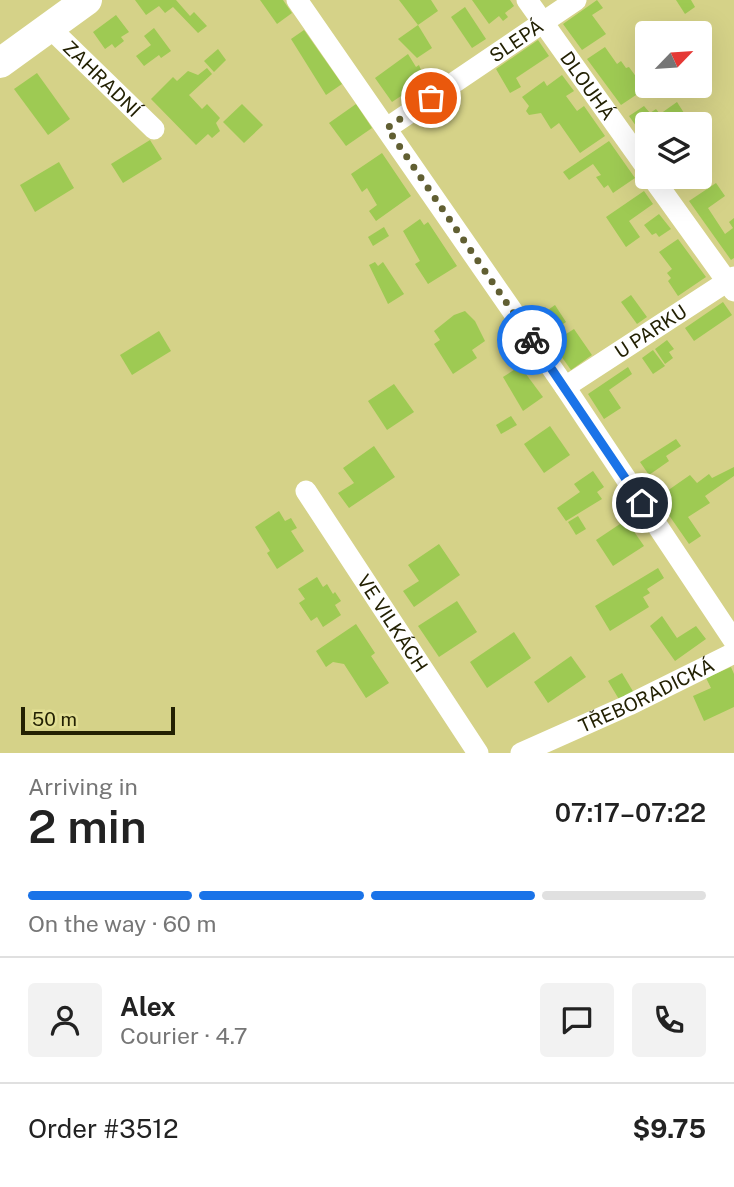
<!DOCTYPE html>
<meta charset="utf-8">
<style>
body{margin:0;font-family:"Public Sans",sans-serif;background:#f2f2f2;color:#222;height:100vh;display:flex;flex-direction:column;font-size:26px;white-space:nowrap}
*{box-sizing:border-box;margin:0}
p{font-size:23px;color:#767676}
.icon{flex:none;width:38px;height:38px;fill:none;stroke:currentColor;stroke-width:2;stroke-linecap:round;stroke-linejoin:round}
.map{position:relative;height:753px;overflow:hidden}
.side{display:flex;flex-direction:column;background:#fff;flex:1}
.side>*{flex:none}
.needle{width:46px;rotate:65deg}
.buttons{position:absolute;left:635px;top:21px;display:grid;gap:14px}
.buttons a{display:grid;place-items:center;width:77px;height:77px;border-radius:7px;background:#fff;box-shadow:0 7px 28px #0002;font-size:35px}
.scale{position:absolute;left:21px;bottom:18px;width:154px;box-sizing:border-box;padding-left:7px;border:4px solid #232103;border-top:0;font-size:19px;line-height:24px;white-space:nowrap;color:#232103;-webkit-text-stroke:5px #e2df94;paint-order:stroke}
.pin{position:absolute;display:grid;place-items:center;width:60px;height:60px;color:#fff;margin:-30px;border:4px solid #fff;border-radius:50%;box-shadow:0 2px 7px #0007}
.courier{position:absolute;display:grid;place-items:center;width:70px;height:70px;margin:-35px;border:5px solid #1a73e8;border-radius:50%;background:#fff;color:#222;box-shadow:0 2px 9px #0007}
.overview em{font-style:normal;font-weight:600}
.overview div{display:flex;flex-direction:column-reverse}
.overview{display:flex;align-items:center;justify-content:space-between;height:119px;padding:0 28px}
h1{font-size:46px;font-weight:600;line-height:52px}
.bar{display:grid;grid-template-columns:repeat(4,1fr);gap:10px 7px;align-content:center;height:84px;padding:0 28px}
.bar i{height:9px;border-radius:5px;background:#e0e0e0}
.bar .selected{background:#1a73e8}
.bar p{grid-column:span 4}
.line{display:flex;align-items:center;gap:18px;padding:0 28px;border-top:2px solid #e0e0e0}
.line div{flex:1}
.round{display:grid;place-items:center;flex:none;width:74px;height:74px;border-radius:7px;background:#f2f2f2}
.map>svg:first-child{display:block}
.building{fill:#9eca53}
.lines{fill:none;stroke-linecap:round;stroke-linejoin:round}
.street{stroke:#fff;stroke-width:21}
.secondary{stroke:#fff;stroke-width:30}
.done{stroke:#615f32;stroke-width:7;stroke-dasharray:0 12.6}
.route{stroke:#1a73e8;stroke-width:9}
.labels{text-anchor:middle;stroke-width:5;stroke-linejoin:round;paint-order:stroke}
.street-label{font-size:19px;fill:#232103;stroke:#e2df94}
</style>
<div class="map">
<svg width="734" height="753" viewBox="0 0 734 753">
<rect width="100%" height="100%" fill="#d5d288"/>
<g class="building">
<path d="M135,0H176L190,16L194,12L207,26L198,33L173,7L165,13L159,6L146,15Z"/>
<path d="M260,0H283L292,13L277,24Z"/>
<path d="M399,0H431L438,11L418,25Z"/>
<path d="M472,0H510L514,6L505,13L508,17L503,21L499,16L489,24Z"/>
<path d="M597,0L603,8L592,15L606,34L582,50L563,24Z"/>
<path d="M676,0H691L695,7L685,14Z"/>
<path d="M465,7L486,39L472,48L451,17Z"/>
<path d="M116,15L129,32L121,37L124,41L115,48L112,44L105,49L93,32Z"/>
<path d="M418,25L432,48L417,58L398,39Z"/>
<path d="M154,28L171,51L161,58L159,55L144,66L136,56L151,45L144,36Z"/>
<path d="M304,30L342,84L326,95L291,39Z"/>
<path d="M538,40L549,56L516,78L521,87L510,93L496,69Z"/>
<path d="M605,47L617,64L621,61L626,68L629,67L645,89L621,105L587,59Z"/>
<path d="M218,49L226,60L214,72L204,61Z"/>
<path d="M408,54L416,67L419,65L425,80L392,102L375,78Z"/>
<path d="M207,68L212,74L189,95L202,109L207,104L220,118L216,123L220,131L212,138L208,134L196,145L151,99L173,77L177,81L188,71L198,75Z"/>
<path d="M37,73L70,119L48,135L14,89Z"/>
<path d="M562,75L574,91L566,96L577,111L584,106L605,136L580,153L559,123L551,129L541,113L529,115L526,111L529,106L522,97L544,81L547,86Z"/>
<path d="M677,102L691,124L701,117L712,132L700,140V124H648V143L629,116L644,106L650,113L656,109L660,114Z"/>
<path d="M242,104L263,125L244,143L223,122Z"/>
<path d="M356,104L372,128L346,146L329,123Z"/>
<path d="M150,140L162,159L123,183L111,164Z"/>
<path d="M609,141L635,178L613,193L608,185L604,188L596,177L601,175L593,164L569,180L563,172Z"/>
<path d="M382,153L411,196L376,221L369,211L377,205L367,188L362,192L351,174Z"/>
<path d="M59,162L74,188L35,212L20,185Z"/>
<path d="M716,183L725,196L708,208L725,234L733,228L729,222L734,218V258L731,260L689,201Z"/>
<path d="M644,191L653,204L629,221L640,237L626,247L606,217Z"/>
<path d="M659,214L671,229L659,237L656,233L652,235L644,225Z"/>
<path d="M420,219L424,225L428,222L457,266L428,284L415,264L420,261L403,231Z"/>
<path d="M384,227L389,236L373,246L368,237Z"/>
<path d="M678,239L706,277L678,296L668,281L671,278L667,273L672,269L659,252Z"/>
<path d="M375,262L378,266L383,262L404,294L388,304L369,265Z"/>
<path d="M631,295L647,317L637,324L621,302Z"/>
<path d="M723,302L732,315L694,341L685,328Z"/>
<path d="M555,305L566,322L560,326L566,334L574,329L592,355L571,370L535,319Z"/>
<path d="M465,311L475,321L485,341L472,350L477,358L453,374L434,344L440,340L434,331L454,315Z"/>
<path d="M159,331L171,351L132,375L120,355Z"/>
<path d="M667,340L674,349L669,352L673,358L665,364L655,349Z"/>
<path d="M653,350L665,366L653,374L642,358Z"/>
<path d="M520,366L543,397L523,411L503,377Z"/>
<path d="M628,367L632,374L609,390L621,408L604,419L588,394Z"/>
<path d="M394,384L414,412L387,430L368,401Z"/>
<path d="M511,416L517,425L501,434L496,425Z"/>
<path d="M550,426L570,455L544,473L524,444Z"/>
<path d="M676,439L681,446L666,456L669,461L649,475L640,462Z"/>
<path d="M374,446L395,477L349,508L338,493L354,483L343,468Z"/>
<path d="M734,467V476L705,496L710,503L688,517L701,536L689,544L657,498L690,475L697,483L709,474L712,478Z"/>
<path d="M593,471L604,487L597,492L602,499L566,521L557,508L580,492L574,484Z"/>
<path d="M279,511L285,521L291,518L297,528L291,531L304,551L277,569L267,553L270,551L255,527Z"/>
<path d="M578,516L586,529L576,535L568,522Z"/>
<path d="M626,520L644,546L613,566L596,540Z"/>
<path d="M439,544L460,575L414,607L403,591L419,581L408,565Z"/>
<path d="M658,568L664,578L647,589L650,593L643,597L649,607L610,631L595,606Z"/>
<path d="M317,577L323,587L327,584L333,594L335,592L341,601L335,605L341,615L323,627L317,617L311,621L299,603L305,599L298,589Z"/>
<path d="M457,601L477,632L439,657L418,626Z"/>
<path d="M662,616L677,638L696,626L706,639L675,661L650,626Z"/>
<path d="M356,624L375,653L371,656L389,683L366,698L344,664L333,662L326,667L316,651Z"/>
<path d="M514,632L531,658L487,688L470,662Z"/>
<path d="M571,656L586,677L548,703L534,682Z"/>
<path d="M731,667L734,674V707L704,721L693,696L711,688L706,678Z"/>
<path d="M622,673L634,693L620,701L608,681Z"/>
</g>
<g class="lines">
<g class="street">
<path d="M297,0L565,387L734,641"/>
<path id="s1" d="M527,0L648,170"/>
<path id="s2" d="M49,27L154,129"/>
<path id="s3" d="M387,128L576,0"/>
<path d="M652,177L734,291"/>
<path id="s4" d="M565,387L734,277"/>
<path id="s5" d="M306,491L478,753"/>
<path id="s6" d="M521,753L629,705L734,653"/>
</g>
<path class="secondary" d="M0,63L87,0"/>
</g>
<g class="lines">
<path class="done" d="M431,98L387,128L532,340"/>
<path class="route" d="M532,340L642,503"/>
</g>
<g class="labels">
<g class="street-label">
<text dy="7" stroke="none"><textPath href="#s3" startOffset="156">SLEPÁ</textPath></text>
<text dy="7" stroke="none"><textPath href="#s2" startOffset="74">ZAHRADNÍ</textPath></text>
<text dy="7" stroke="none"><textPath href="#s1" startOffset="105">DLOUHÁ</textPath></text>
<text dy="7" stroke="none"><textPath href="#s4" startOffset="102">U PARKU</textPath></text>
<text dy="7" stroke="none"><textPath href="#s5" startOffset="158">VE VILKÁCH</textPath></text>
<text dy="7" stroke="none"><textPath href="#s6" startOffset="138">TŘEBORADICKÁ</textPath></text>
</g>
</g>
</svg>
<div class="buttons">
<a><svg class="needle" viewBox="-14 -14 28 28"><path d="M0-13l5 13h-10z" fill="#e53935"/><path d="M0 13l5-13h-10z" fill="#767676"/></svg></a>
<a><svg class="icon" aria-label="layers" viewBox="0 0 24 24"><path d="M12 4l9 5-9 5-9-5zM3 14l9 5 9-5"/></svg></a>
</div>
<div class="scale">50 m</div>
<div class="pin" style="left:431px;top:98px;background:#ea580c"><svg class="icon" aria-label="bag" viewBox="0 0 24 24"><path d="M5 8h14l-1 12H6zM9 8a3 3 0 0 1 6 0"/></svg></div>
<div class="pin" style="left:642px;top:503px;background:#1f2937"><svg class="icon" aria-label="home" viewBox="0 0 24 24"><path d="M3 11l9-7 9 7M6 9v11h12V9"/></svg></div>
<div class="courier" style="left:532px;top:340px"><svg class="icon" aria-label="bike" viewBox="0 0 24 24"><circle cx="6" cy="16" r="4"/><circle cx="18" cy="16" r="4"/><path d="M6 16l4-8h5l3 8M10 8l3 8H6M13 5h3"/></svg></div>
</div>
<section class="side">
<div class="overview"><div><h1>2 min</h1><p>Arriving in</p></div><em>07:17–07:22</em></div>
<div class="bar"><i class="selected"></i><i class="selected"></i><i class="selected"></i><i></i><p>On the way · 60 m</p></div>
<div class="line" style="height:126px"><a class="round"><svg class="icon" aria-label="person" viewBox="0 0 24 24"><circle cx="12" cy="8" r="4"/><path d="M4 21q1-7 8-7t8 7"/></svg></a><div><b>Alex</b><p>Courier · 4.7</p></div><a class="round"><svg class="icon" aria-label="chat" viewBox="0 0 24 24"><path d="M4 5h16v11H9l-5 4z"/></svg></a><a class="round"><svg class="icon" aria-label="phone" viewBox="0 0 24 24"><path d="M5 4h4l2 5-3 2q2 4 5 5l2-3 5 2v4C11 20 4 13 5 4z"/></svg></a></div>
<div class="line" style="height:91px"><div>Order #3512</div><b>$9.75</b></div>
</section>
